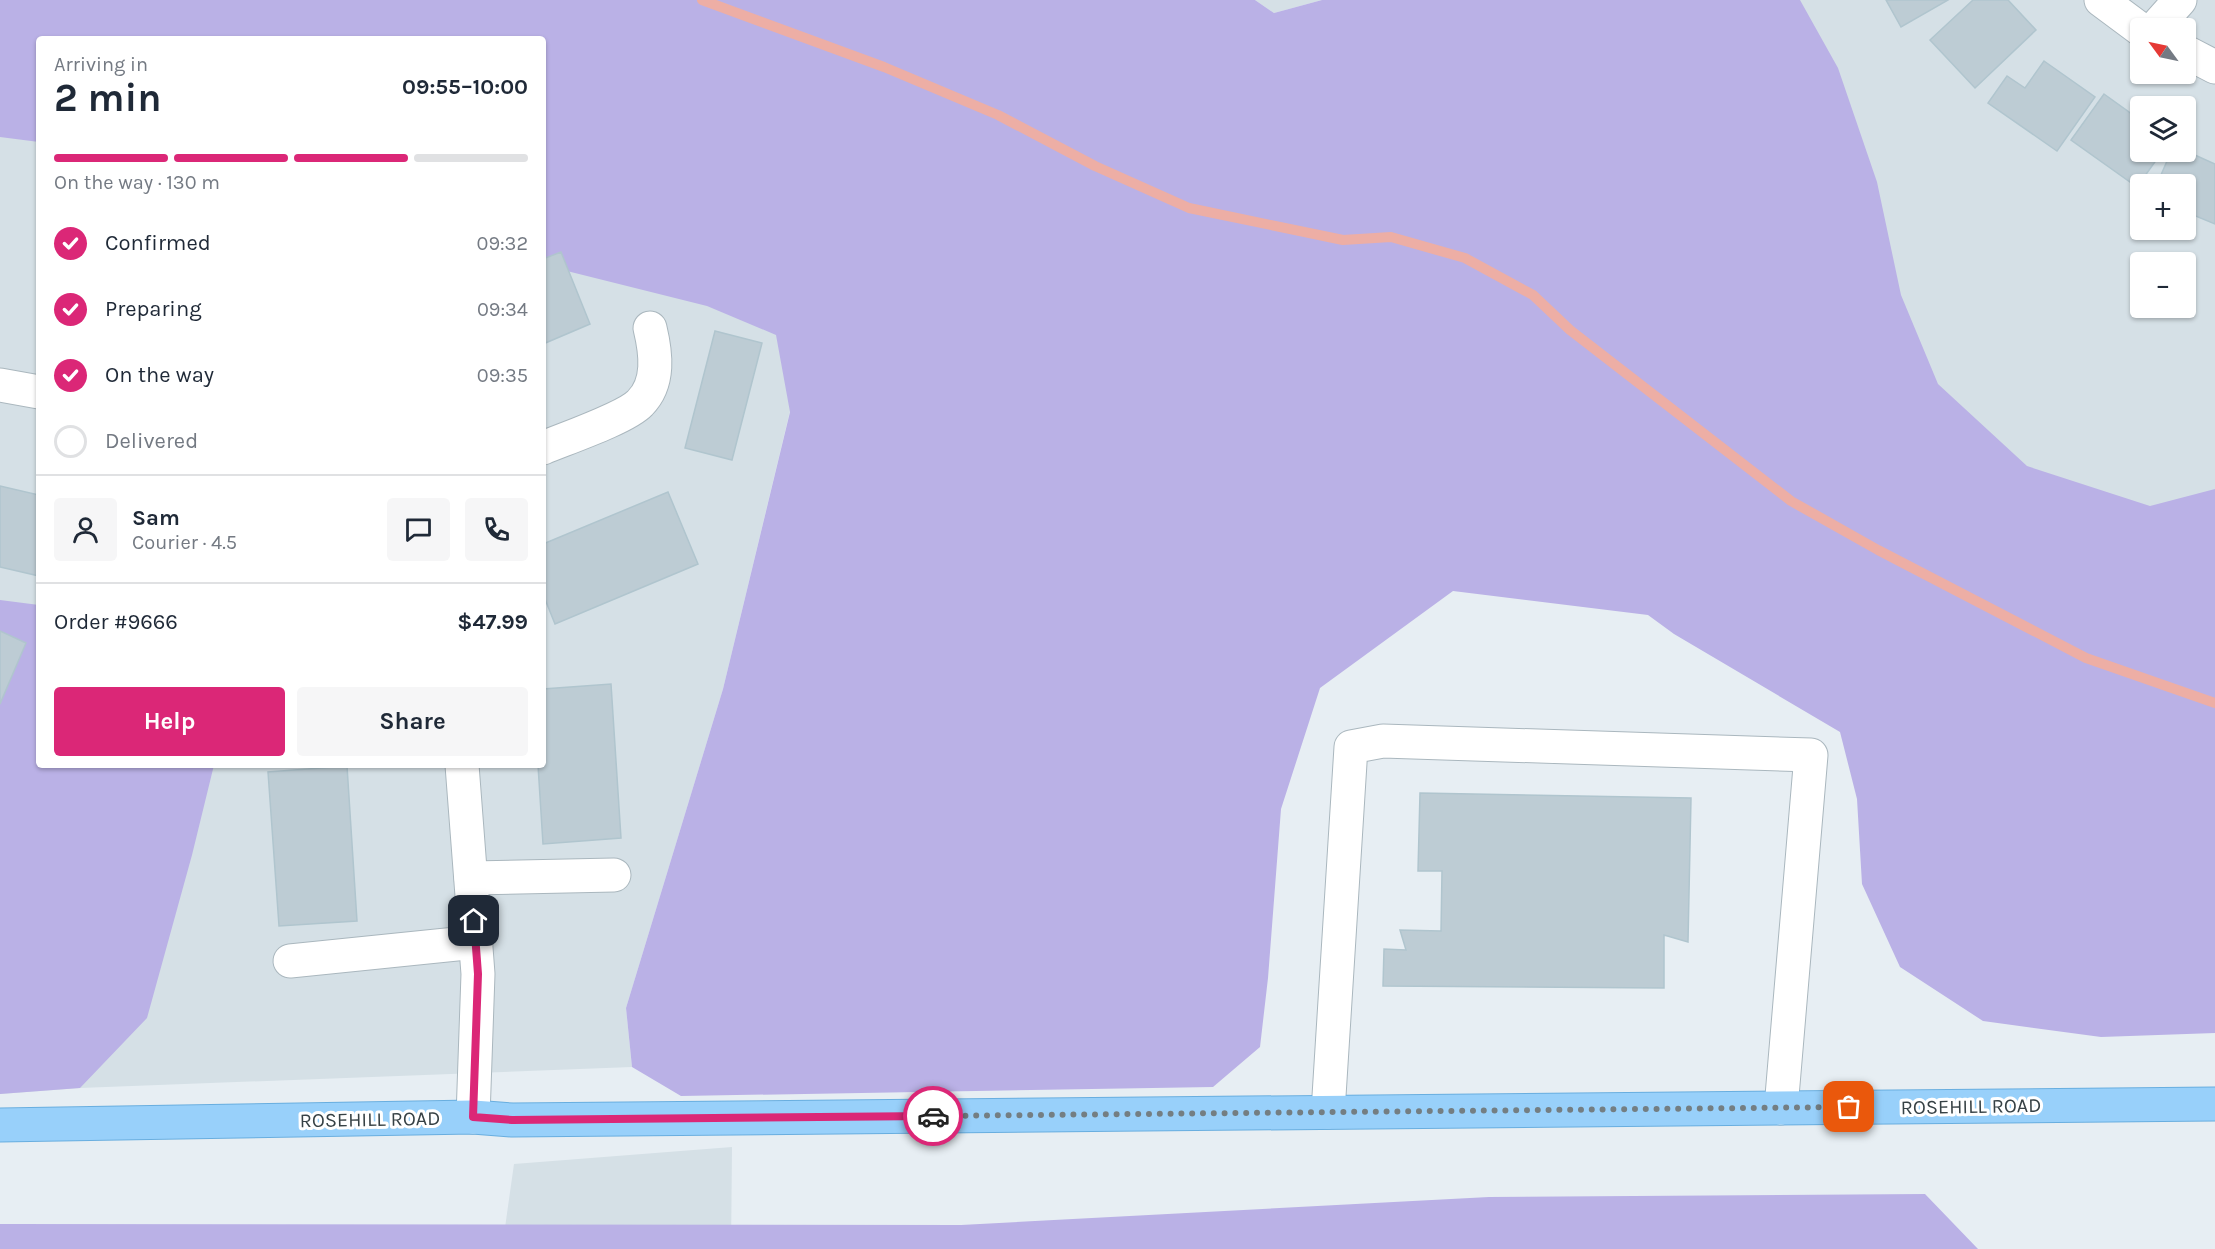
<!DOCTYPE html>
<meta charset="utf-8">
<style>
body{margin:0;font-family:Karla,sans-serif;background:#f6f6f7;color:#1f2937;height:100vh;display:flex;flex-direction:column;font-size:22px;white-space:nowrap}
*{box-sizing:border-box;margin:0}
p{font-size:20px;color:#747a83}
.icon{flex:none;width:33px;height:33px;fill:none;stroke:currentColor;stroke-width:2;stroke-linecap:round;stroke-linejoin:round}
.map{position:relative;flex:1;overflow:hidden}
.details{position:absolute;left:36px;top:36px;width:510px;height:732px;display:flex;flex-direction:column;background:#fff;border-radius:6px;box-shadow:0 2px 4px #0004}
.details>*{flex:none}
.needle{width:39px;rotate:303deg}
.tools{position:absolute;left:2130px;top:18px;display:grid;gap:12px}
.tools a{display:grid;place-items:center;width:66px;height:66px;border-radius:6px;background:#fff;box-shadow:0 2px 4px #0004;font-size:30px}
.pin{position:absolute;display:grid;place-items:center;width:51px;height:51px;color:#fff;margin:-26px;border-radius:12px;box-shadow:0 3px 9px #0006}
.courier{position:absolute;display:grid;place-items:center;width:60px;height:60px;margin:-30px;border:4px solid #db2777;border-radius:50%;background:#fff;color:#222;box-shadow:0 2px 8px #0007}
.head em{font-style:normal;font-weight:700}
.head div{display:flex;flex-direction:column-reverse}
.head{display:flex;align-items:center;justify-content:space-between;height:102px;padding:0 18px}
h1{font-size:39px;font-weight:700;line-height:45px}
.bar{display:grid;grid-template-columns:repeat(4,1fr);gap:9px 6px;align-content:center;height:72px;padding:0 18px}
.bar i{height:8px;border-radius:4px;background:#e0e1e3}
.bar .current{background:#db2777}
.bar p{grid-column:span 4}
.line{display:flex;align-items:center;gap:15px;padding:0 18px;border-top:2px solid #e0e1e3}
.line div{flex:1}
.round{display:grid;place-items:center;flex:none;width:63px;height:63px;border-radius:6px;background:#f6f6f7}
ol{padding:0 18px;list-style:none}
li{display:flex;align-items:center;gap:18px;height:66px}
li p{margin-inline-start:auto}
li .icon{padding:6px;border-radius:50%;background:#db2777;color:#fff;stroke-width:4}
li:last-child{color:#747a83}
li i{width:33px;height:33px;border:3px solid #e0e1e3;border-radius:50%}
.primary-button{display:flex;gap:12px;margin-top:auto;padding:12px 18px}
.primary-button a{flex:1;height:69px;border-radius:6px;background:#db2777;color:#fff;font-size:24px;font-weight:700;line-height:69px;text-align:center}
.primary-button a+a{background:#f6f6f7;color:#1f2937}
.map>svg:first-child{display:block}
.residential{fill:#d5e0e6;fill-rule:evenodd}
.green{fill:#bab1e6}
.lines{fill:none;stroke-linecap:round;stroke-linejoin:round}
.stream{stroke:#edaea5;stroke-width:10}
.building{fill:#bdccd4;stroke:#b0c5ce;stroke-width:1.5}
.minor-casing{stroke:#aab7be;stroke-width:35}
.major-casing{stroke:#69aedf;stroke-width:35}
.minor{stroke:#fff;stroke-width:33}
.major{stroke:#98d0fa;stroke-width:33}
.done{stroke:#747e82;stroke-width:6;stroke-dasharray:0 10.8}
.route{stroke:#db2777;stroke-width:8}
.labels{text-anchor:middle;stroke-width:6;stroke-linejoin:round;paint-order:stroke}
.street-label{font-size:20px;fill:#364145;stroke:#fff}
</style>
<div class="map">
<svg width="2215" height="1249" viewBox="0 0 2215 1249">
<rect width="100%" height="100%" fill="#e7eef3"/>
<g class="residential">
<path d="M0,0H879L790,411L723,689L626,1008L632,1067L80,1088L0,1094ZM39,39H543V765H39Z"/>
<path d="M1255,0H1322L1274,13Z"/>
<path d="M1742,0H2215V589L1991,505ZM2140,28H2186V74H2140ZM2140,106H2186V152H2140ZM2140,184H2186V230H2140ZM2140,262H2186V308H2140Z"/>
<path d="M732,1147L731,1249H502L514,1164Z"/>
</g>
<g class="green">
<path d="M0,0H1255L1274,13L1322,0H1800L1838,68L1877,182L1901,295L1938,384L2027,466L2150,506L2215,489V1033L2101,1037L1983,1021L1900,967L1862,884L1857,799L1840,732L1674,634L1648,615L1453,591L1320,688L1281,809L1268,978L1260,1047L1213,1087L681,1096L632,1067L626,1008L723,689L790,412L776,335L707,306L543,265V39H39V142L0,137Z"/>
<path d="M0,600L39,605V765H214L192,855L147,1018L80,1088L0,1094Z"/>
<path d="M1925,1194L1978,1249H0V1224L961,1225L1489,1197Z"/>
</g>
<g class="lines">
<path class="stream" d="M702,0L884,67L998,115L1095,166L1189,208L1343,240L1391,237L1465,258L1533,295L1570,330L1791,501L1878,550L2086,658L2215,703"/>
</g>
<g class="building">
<path d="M1886,0H1948L1901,27Z"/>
<path d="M1973,0H2008L2036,30L1975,88L1930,40Z"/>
<path d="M2044,61L2095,97L2057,151L1988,103L2007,76L2025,88Z"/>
<path d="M2104,94L2140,120V152H2162L2137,187L2071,140Z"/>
<path d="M2186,151L2215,164V224L2186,212V184H2157L2171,152Z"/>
<path d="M561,252L590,324L543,344V259Z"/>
<path d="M715,331L762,343L732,460L685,448Z"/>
<path d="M0,486L39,495V576L0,567Z"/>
<path d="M668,492L698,564L555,624L543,594V544Z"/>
<path d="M0,631L26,643L0,704Z"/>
<path d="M611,684L621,838L543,844L538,765H543V689Z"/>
<path d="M347,766L357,921L279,926L268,772Z"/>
<path d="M1420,793L1691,798L1688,942L1664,935V988L1383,986L1384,949L1406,950L1400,930L1441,931L1442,871H1418Z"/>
</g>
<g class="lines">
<g class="minor-casing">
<g id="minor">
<path d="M2101,0L2140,29"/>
<path d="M2155,28L2180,0"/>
<path d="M2186,52L2215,67"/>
<path d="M0,385L39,392"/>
<path d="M543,448C564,439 626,418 640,403C660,383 656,353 650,328"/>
<path d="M462,765L478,974L473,1117"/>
<path d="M471,878L614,875"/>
<path d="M290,961L476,942"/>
<path d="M1328,1112L1351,747L1383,741L1811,755L1781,1108"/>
</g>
</g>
<g class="major-casing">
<path id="major" d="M0,1125L473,1117L512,1120L2215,1104"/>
</g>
<use href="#minor" class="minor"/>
<use href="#major" class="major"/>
</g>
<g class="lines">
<path class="done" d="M933,1116L1849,1107"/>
<path class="route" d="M474,921L478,974L473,1117L512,1120L933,1116"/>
</g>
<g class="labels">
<g class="street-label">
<text transform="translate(1971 1106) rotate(-1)" y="7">ROSEHILL ROAD</text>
<text transform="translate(370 1119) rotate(-1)" y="7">ROSEHILL ROAD</text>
</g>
</g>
</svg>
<div class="tools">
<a><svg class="needle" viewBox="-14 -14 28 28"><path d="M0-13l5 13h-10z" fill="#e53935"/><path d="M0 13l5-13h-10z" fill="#747a83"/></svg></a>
<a><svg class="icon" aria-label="layers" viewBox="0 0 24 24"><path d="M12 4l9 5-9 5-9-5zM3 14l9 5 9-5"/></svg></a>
<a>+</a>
<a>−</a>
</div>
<div class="pin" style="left:1849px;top:1107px;background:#ea580c"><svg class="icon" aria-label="bag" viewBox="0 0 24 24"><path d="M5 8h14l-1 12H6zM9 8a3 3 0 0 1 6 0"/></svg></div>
<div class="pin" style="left:474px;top:921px;background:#1f2937"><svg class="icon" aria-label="home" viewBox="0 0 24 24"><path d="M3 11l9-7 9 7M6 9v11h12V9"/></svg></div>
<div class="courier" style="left:933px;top:1116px"><svg class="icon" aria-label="car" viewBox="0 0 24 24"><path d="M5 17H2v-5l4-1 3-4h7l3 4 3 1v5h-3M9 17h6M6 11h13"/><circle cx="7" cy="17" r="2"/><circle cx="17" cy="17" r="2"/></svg></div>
<section class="details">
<div class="head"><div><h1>2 min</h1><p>Arriving in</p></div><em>09:55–10:00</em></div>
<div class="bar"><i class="current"></i><i class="current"></i><i class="current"></i><i></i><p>On the way · 130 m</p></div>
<ol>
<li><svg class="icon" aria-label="check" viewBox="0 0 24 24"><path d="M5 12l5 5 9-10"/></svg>Confirmed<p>09:32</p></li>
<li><svg class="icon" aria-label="check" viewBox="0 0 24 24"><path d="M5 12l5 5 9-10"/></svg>Preparing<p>09:34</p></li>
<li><svg class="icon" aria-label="check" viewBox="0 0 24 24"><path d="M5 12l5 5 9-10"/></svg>On the way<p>09:35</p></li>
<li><i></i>Delivered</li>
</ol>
<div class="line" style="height:108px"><a class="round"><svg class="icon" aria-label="person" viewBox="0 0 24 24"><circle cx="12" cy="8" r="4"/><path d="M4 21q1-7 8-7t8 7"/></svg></a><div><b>Sam</b><p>Courier · 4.5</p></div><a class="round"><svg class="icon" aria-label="chat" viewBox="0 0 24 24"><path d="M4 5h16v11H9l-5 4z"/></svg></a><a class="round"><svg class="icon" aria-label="phone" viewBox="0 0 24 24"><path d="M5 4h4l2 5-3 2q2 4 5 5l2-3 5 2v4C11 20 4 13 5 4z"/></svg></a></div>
<div class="line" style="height:78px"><div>Order #9666</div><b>$47.99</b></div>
<div class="primary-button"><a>Help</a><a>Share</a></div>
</section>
</div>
